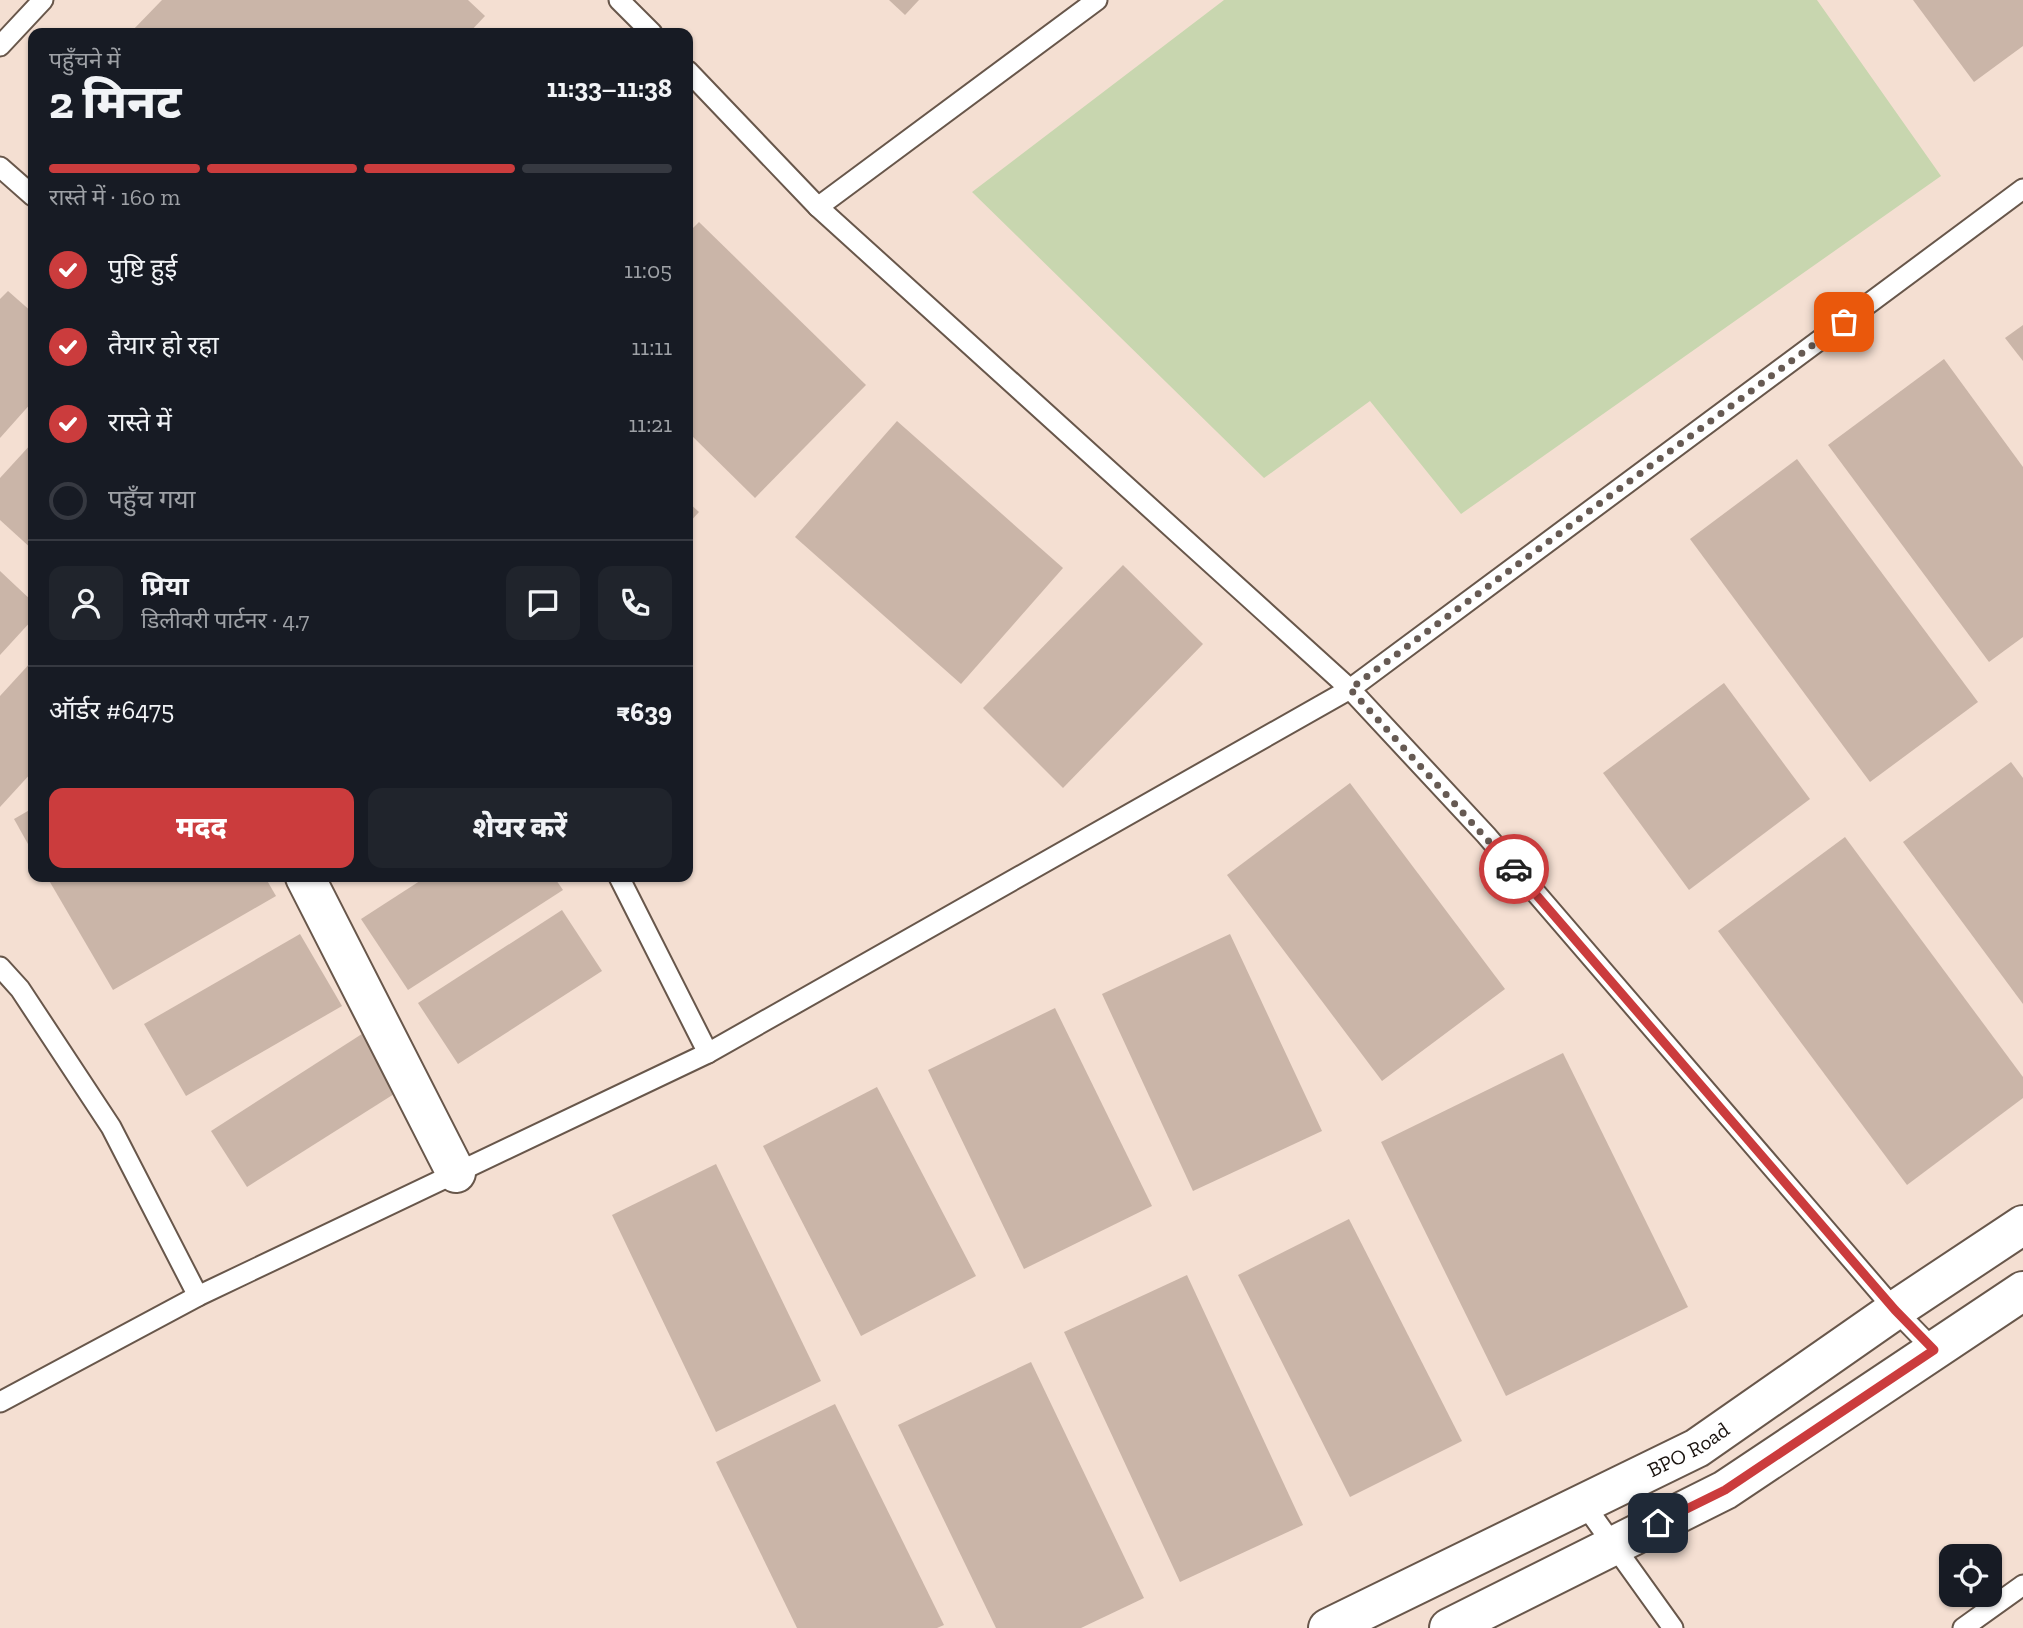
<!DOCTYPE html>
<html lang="hi">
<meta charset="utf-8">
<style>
body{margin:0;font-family:"Zilla Slab","Noto Sans Devanagari",serif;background:#20242c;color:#f1f3f6;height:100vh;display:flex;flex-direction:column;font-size:26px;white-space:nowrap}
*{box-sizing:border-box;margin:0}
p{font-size:23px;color:#9ea1a6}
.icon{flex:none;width:38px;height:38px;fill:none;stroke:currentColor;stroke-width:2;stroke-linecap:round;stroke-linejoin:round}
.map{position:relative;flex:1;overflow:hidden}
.details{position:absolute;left:28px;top:28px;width:665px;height:854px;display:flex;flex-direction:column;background:#171b24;border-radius:14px;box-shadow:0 2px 5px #0004}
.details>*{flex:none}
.fabs{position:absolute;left:1939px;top:1544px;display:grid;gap:14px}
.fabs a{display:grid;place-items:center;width:63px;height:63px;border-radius:14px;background:#171b24;box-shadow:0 2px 5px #0004;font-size:35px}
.pin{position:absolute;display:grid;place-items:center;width:60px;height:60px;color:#fff;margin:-30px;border-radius:14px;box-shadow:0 4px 10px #0006}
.courier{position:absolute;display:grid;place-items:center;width:70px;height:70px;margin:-35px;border:5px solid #cb3c3d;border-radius:50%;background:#fff;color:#222;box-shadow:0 2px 9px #0007}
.overview em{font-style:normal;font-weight:800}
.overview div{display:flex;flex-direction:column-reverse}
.overview{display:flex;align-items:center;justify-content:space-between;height:119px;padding:0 21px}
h1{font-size:46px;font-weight:800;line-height:52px}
.bar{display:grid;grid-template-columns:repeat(4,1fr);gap:10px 7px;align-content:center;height:84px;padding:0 21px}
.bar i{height:9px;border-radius:5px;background:#363941}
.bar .active{background:#cb3c3d}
.bar p{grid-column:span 4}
.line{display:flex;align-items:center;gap:18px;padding:0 21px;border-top:2px solid #363941}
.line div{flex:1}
.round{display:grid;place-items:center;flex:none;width:74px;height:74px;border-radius:14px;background:#20242c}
ol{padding:0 21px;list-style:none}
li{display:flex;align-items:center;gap:21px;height:77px}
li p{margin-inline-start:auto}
li .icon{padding:7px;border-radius:50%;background:#cb3c3d;color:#fff;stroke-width:4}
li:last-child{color:#9ea1a6}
li i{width:38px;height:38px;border:4px solid #363941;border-radius:50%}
.action{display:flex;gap:14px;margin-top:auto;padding:14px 21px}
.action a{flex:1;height:80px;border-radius:14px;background:#cb3c3d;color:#fff;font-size:28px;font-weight:800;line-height:80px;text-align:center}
.action a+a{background:#20242c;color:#f1f3f6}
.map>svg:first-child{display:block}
.green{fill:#c8d6af}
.building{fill:#cab5a8}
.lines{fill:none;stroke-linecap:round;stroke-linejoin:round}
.service-casing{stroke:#68574b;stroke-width:23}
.minor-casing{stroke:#68574b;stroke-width:42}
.tertiary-casing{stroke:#68574b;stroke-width:42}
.service{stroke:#fff;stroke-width:19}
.minor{stroke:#fff;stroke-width:38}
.tertiary{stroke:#fff;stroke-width:38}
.done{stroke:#665a53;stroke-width:7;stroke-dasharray:0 12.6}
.route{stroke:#cb3c3d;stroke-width:9}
.labels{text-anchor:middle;stroke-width:5;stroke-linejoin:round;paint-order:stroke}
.street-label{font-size:21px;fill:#19120e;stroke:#fff}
</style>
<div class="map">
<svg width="2023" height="1628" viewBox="0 0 2023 1628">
<rect width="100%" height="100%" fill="#f4dfd2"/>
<path class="green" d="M1224,0H1817L1941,176L1461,514L1370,401L1264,478L972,192Z"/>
<g class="building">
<path d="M162,0H468L485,16L469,33H130Z"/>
<path d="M889,0H919L905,15Z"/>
<path d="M1913,0H2023V46L1974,82Z"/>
<path d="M699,222L866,385L755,498L688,432V233Z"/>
<path d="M8,291L33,313V401L0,438V299Z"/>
<path d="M2023,325V361L2005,338Z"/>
<path d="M1944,359L2023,467V637L1989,662L1828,445Z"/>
<path d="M897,421L1063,568L961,684L795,537Z"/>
<path d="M33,442V550L0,520V478Z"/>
<path d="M1797,459L1978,702L1870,782L1690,539Z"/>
<path d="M688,502L699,512L688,524Z"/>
<path d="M1123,565L1203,644L1063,788L983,708Z"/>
<path d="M0,571L33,602V619L0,655Z"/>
<path d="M33,660V771L0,807V696Z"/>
<path d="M1724,683L1810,799L1689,890L1603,773Z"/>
<path d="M2011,762L2023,778V1004L1903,842Z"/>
<path d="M1350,783L1505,989L1382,1081L1227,875Z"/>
<path d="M33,808V853L14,819Z"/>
<path d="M1845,837L2023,1077V1098L1907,1185L1718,931Z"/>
<path d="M47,877H265L276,896L113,990Z"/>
<path d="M426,877H554L563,890L408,990L361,919Z"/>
<path d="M562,910L602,971L458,1064L418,1003Z"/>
<path d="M300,934L342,1006L186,1096L144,1024Z"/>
<path d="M1230,934L1322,1131L1193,1191L1102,994Z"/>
<path d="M1055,1008L1152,1206L1024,1269L928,1070Z"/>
<path d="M365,1032L402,1089L247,1187L211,1131Z"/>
<path d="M1563,1053L1688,1307L1506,1396L1381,1142Z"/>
<path d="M877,1087L976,1276L861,1336L763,1146Z"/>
<path d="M716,1164L821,1381L716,1432L612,1215Z"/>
<path d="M1349,1219L1462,1441L1350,1497L1238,1275Z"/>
<path d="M1187,1275L1303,1525L1180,1582L1064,1332Z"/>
<path d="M1031,1362L1144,1598L1081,1628H996L898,1425Z"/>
<path d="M835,1404L944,1625L937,1628H797L716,1462Z"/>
</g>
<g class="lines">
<g class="service-casing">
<g id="service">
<path d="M619,0L652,33"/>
<path d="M0,46L43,0"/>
<path d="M688,71L818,207L1350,689L1486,835L1895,1310L1934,1350"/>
<path d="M0,167L33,196"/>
<path d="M818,207L1097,0"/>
<path d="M619,877L708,1053"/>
<path d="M0,967L20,989L111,1127L198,1296"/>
<path d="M0,1402L198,1296L708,1053L1350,689L2023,189"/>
<path d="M1584,1504L1673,1628"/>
<path d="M1963,1628L2023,1585"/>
</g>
</g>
<g class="minor-casing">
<path id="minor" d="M305,877L456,1173"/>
</g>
<g class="tertiary-casing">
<g id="tertiary">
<path id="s1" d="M1328,1628L1697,1448L1895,1310L2023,1225"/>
<path d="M1449,1628L1725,1490L2023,1291"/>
</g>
</g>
<use href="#service" class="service"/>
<use href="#minor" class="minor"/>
<use href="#tertiary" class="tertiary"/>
</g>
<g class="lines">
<path class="done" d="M1514,869L1350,689L1844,322"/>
<path class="route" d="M1514,869L1895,1310L1934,1350L1725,1490L1658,1523"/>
</g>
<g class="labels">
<g class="street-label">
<text dy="7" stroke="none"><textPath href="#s1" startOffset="402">BPO Road</textPath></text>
</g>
</g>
</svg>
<div class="fabs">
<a><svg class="icon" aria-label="locate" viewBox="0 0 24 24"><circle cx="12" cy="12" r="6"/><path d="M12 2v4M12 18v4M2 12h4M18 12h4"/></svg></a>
</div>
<div class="pin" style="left:1844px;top:322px;background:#ea580c"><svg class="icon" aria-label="bag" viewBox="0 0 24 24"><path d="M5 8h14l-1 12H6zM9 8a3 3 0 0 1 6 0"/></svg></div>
<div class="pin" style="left:1658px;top:1523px;background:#1f2937"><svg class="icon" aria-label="home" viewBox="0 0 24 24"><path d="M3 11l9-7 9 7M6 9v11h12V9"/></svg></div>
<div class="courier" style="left:1514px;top:869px"><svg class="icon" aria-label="car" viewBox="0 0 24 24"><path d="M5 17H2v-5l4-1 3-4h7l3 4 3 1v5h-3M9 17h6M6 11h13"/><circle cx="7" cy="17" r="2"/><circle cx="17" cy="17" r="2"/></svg></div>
<section class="details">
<div class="overview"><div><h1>2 मिनट</h1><p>पहुँचने में</p></div><em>11:33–11:38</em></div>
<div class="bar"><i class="active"></i><i class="active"></i><i class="active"></i><i></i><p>रास्ते में · 160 m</p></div>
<ol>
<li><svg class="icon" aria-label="check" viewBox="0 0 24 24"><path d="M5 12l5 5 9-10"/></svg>पुष्टि हुई<p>11:05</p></li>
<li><svg class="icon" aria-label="check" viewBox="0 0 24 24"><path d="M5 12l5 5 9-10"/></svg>तैयार हो रहा<p>11:11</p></li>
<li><svg class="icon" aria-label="check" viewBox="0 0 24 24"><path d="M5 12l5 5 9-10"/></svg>रास्ते में<p>11:21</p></li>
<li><i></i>पहुँच गया</li>
</ol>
<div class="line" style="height:126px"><a class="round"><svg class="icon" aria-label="person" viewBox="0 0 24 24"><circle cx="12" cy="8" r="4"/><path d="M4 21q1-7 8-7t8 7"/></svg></a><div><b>प्रिया</b><p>डिलीवरी पार्टनर · 4.7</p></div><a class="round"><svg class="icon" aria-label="chat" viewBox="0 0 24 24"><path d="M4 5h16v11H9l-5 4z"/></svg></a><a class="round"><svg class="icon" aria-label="phone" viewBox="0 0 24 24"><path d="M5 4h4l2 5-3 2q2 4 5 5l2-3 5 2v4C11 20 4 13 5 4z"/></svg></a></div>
<div class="line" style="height:91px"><div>ऑर्डर #6475</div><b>₹639</b></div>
<div class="action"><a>मदद</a><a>शेयर करें</a></div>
</section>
</div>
